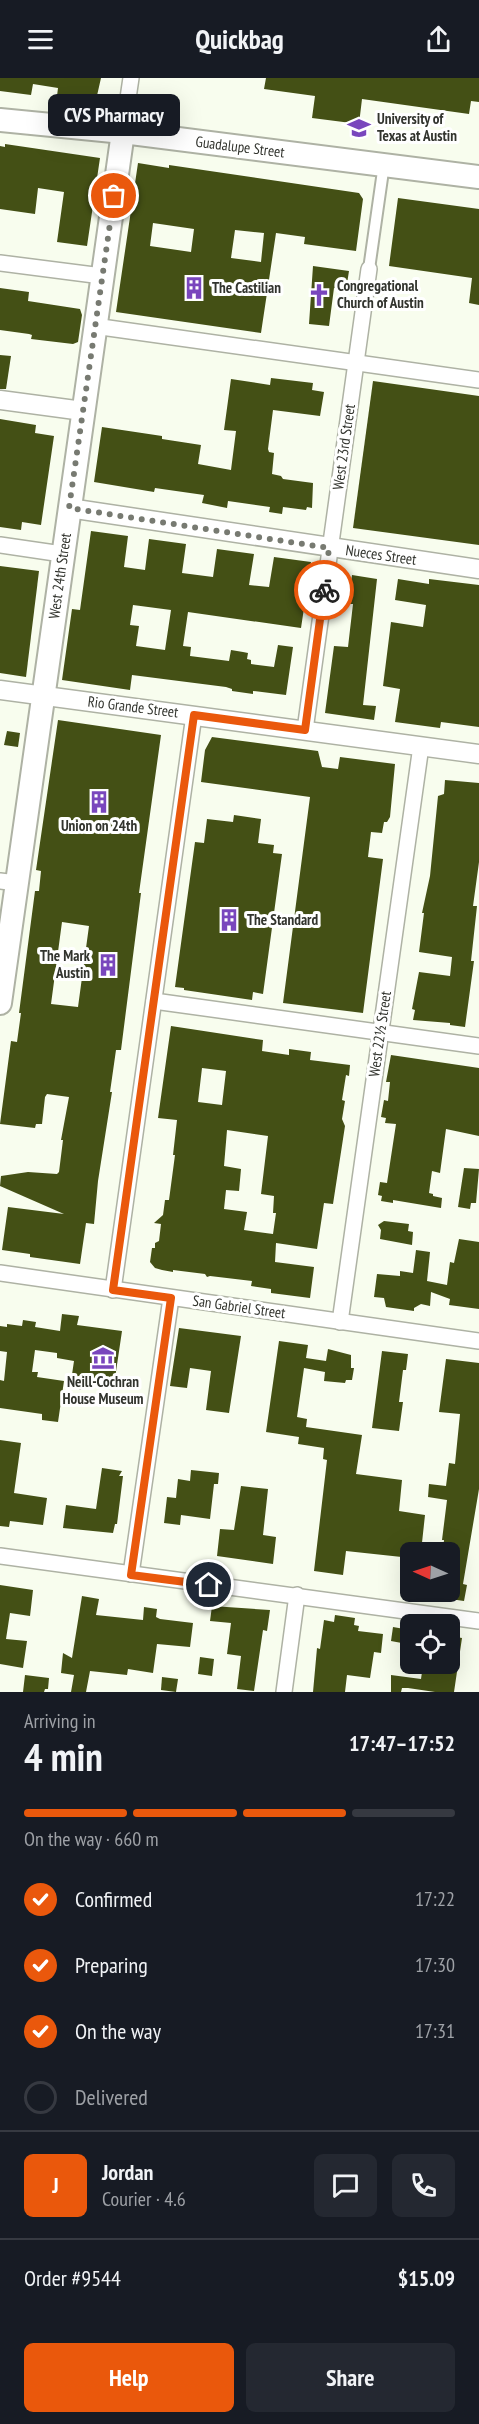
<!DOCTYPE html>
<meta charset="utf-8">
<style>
body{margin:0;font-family:"PT Sans Narrow",sans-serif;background:#242831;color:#f1f3f6;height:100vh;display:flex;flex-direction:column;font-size:22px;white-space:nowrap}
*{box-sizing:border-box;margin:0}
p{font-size:20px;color:#9ea1a6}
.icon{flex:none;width:33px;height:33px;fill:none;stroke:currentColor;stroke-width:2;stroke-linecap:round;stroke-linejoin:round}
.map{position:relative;height:1614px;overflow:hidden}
.drawer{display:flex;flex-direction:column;background:#171b24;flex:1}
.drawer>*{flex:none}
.needle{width:39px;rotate:273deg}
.controls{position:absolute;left:400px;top:1464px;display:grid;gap:12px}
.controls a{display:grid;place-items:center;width:60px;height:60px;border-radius:9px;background:#171b24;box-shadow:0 6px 24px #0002;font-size:30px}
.pin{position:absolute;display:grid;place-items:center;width:51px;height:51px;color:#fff;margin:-26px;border:3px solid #fff;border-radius:50%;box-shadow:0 2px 6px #0007}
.courier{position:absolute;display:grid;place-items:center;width:60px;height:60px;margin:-30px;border:4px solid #ea580c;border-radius:50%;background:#fff;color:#222;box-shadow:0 2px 8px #0007}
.bubble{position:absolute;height:42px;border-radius:9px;background:#171b24;box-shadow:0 6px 24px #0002;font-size:20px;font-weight:700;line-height:42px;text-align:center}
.overview em{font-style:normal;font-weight:700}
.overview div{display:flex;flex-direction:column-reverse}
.overview{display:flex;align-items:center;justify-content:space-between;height:102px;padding:0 24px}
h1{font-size:39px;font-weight:700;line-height:45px}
.bar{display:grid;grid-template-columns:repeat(4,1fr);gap:9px 6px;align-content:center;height:72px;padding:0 24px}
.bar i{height:8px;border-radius:4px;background:#363941}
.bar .active{background:#ea580c}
.bar p{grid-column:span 4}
.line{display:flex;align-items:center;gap:15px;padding:0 24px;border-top:2px solid #363941}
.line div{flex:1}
.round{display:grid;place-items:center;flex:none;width:63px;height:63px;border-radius:9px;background:#242831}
ol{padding:0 24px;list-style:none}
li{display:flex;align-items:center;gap:18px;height:66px}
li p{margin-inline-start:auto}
li .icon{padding:6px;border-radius:50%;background:#ea580c;color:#fff;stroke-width:4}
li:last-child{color:#9ea1a6}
li i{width:33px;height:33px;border:3px solid #363941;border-radius:50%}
.button{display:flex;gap:12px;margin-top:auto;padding:12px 24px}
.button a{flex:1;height:69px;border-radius:9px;background:#ea580c;color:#fff;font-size:24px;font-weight:700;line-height:69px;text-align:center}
.button a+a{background:#242831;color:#f1f3f6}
header{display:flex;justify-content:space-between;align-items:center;height:78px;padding:0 24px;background:#171b24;font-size:27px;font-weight:700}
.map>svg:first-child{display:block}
.building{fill:#445015;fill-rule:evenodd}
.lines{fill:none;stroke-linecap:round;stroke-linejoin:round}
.pedestrian-casing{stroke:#aeb2a4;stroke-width:14}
.minor-casing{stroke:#aeb2a4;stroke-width:18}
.tertiary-casing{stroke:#aeb2a4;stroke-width:21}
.primary-casing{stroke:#aeb2a4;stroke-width:26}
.pedestrian{stroke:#fff;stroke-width:10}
.minor{stroke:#fff;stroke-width:15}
.tertiary{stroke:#fff;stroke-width:18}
.primary{stroke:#fff;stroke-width:22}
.done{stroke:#777a71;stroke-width:6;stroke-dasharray:0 10.8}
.route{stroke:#ea580c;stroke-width:8}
.labels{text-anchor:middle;stroke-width:6;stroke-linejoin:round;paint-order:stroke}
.poi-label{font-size:15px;font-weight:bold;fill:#32342e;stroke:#fff;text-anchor:start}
.street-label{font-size:15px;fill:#32342e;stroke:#fff}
</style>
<header><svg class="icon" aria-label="menu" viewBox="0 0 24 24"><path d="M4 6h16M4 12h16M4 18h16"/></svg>Quickbag<svg class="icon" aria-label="share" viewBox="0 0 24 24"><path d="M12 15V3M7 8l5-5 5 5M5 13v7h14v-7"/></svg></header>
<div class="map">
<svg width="479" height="1614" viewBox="0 0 479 1614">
<rect width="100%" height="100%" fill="#f8fdee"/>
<g class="building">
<path d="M0,0H101L96,22L90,23L57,18L58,10L33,6L31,17L0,13Z"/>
<path d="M266,0H479V24L471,23L469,36L362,21L359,46L312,40L315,18L264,11Z"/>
<path d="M5,66L100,80L87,168L57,164L64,114L38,110L35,136L0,131V68L5,69Z"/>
<path d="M138,85L169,90V87L359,115L363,121L356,173L304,166L305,159L276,155L261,255L116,234ZM153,145L194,151L191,174L150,168ZM235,152L264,155L261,184L231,180Z"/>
<path d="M398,120L479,131V227L469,225L472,200L389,188Z"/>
<path d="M313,188L349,193L346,212L334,210L329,248L309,246Z"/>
<path d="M0,210L29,214L28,223L80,231L82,237L78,264L73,266L31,261L32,257L29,256L0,252Z"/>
<path d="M0,277L11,278L6,311H0Z"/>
<path d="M271,300L313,305L312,312L324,314L320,338L273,332L268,371L269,374L274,375L272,396L281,398L283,401L313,405L312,430L307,429L306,432L283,429L282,436L269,434L270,429L228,423L227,430L202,425L204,417L155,410L154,414L94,404L102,349L162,358V361L201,367L198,386L231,392L236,353L224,352L231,301L270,307Z"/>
<path d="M373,303L479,318V467L353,450Z"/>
<path d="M0,341L36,347L35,355L54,358L41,447L22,444L21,452L0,449Z"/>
<path d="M91,453L128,458L124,489L145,492L149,461L186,466L182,495L213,499L217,471L254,476L249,507L269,509L274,479L311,484L301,550L188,534L183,568L191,569L190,578L229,583L231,572L243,574L248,575L247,581L251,582V586L274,589L278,567L293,569L286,617L253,613V616L232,613V611L226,609L132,597L130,612L62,602L72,531L80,532ZM133,527L171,532L165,572L136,568L139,548L130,547Z"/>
<path d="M0,488L39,493L26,599L0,595Z"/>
<path d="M352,497L377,501L363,627L376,628L374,642L325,635L334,568L348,569L353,526H348Z"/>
<path d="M398,501L429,506V501L479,507V649L441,644L440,650L395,644L400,611L383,608L391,544L423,549L426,527L395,522Z"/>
<path d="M58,642L161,657L139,815H141L121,972H116L110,1014H112L98,1103L94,1146L86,1145L80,1186L30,1179V1176L2,1172L8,1129L64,1136L0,1108L1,1098L28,1094L57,1096L59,1094L63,1062H61L69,1019L47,1016L45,1019L42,1046H36L35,1050L0,1046L11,963L17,964L21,935H19L35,813H39L41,793L36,792ZM62,844L89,848L78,929L51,926Z"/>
<path d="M7,653L20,655L18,669L4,667Z"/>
<path d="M212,659L318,673L322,689L338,691L340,679L395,686L390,739L387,744H384L382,755L371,754L368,779L383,781L363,935L283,925L310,719L201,704L205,672Z"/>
<path d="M445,702L479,705V784L473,828H477L471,883H474L465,949L450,947V945L413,942L415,932L412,931L419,894L450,898L452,879L419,874L424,835H422L430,798L438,718L444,716Z"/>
<path d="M234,737L261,741L258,765L274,767L273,775L282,776L263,916L253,914L252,922L184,912V910L175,909L195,764L204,765L207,741L233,744Z"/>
<path d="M171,948L263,962L262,973L289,977V971L311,974L310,982L350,987L349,998L346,997L342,1022L345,1023L342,1041L345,1048L333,1126L324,1125L317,1171L276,1165L275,1184L314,1189L310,1220L271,1215V1211L251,1208L252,1203L210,1198L207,1199L205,1196L173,1192V1194L162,1192L155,1190L150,1184L152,1170H155V1165L159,1163L161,1146L154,1145L163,1137L165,1122H169L175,1077H173L177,1042L158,1040ZM202,990L226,993L222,1027L198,1024ZM227,1052L268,1058L261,1116L274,1118L273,1135H276L273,1156L244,1152L247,1134L224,1131L226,1112L239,1113L241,1091L224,1088Z"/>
<path d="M391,977L479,990V1058L446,1051L440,1095L432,1093L429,1115L433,1116V1118L442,1120L441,1130L393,1122V1125L381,1123L382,1118L378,1117L380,1104L387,1105L396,1046L385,1045L386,1040L381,1039L384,1022L388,1023L390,1004H386Z"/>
<path d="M464,1090L479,1091L476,1125H471L470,1131L458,1129Z"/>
<path d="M384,1143L409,1146L408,1153L413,1154L412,1167L380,1161L381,1152L378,1147Z"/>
<path d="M459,1161L479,1164V1231L449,1227L450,1221L431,1214L430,1228L421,1226L414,1230V1233L386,1229L384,1220L374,1219L377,1196L400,1198V1193L413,1195L416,1172L430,1174L427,1203L447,1207L450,1184L454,1185Z"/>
<path d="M62,1236L79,1238L77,1247L122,1253L114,1307L82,1302L81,1312L70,1310L74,1283L57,1280V1275L35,1272L32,1294H38L37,1299L64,1303L58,1344L42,1342V1336L0,1330V1302L4,1303L7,1274L0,1273V1248L7,1249V1246L22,1248L23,1242L36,1244L35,1249L60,1253Z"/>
<path d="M179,1250L241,1258L229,1335L206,1332L211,1293L190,1290L187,1310L170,1308Z"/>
<path d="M279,1263L308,1267L306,1280L326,1283L328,1271L351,1277V1290H354L352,1302H346L345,1305L324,1303L325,1294L304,1290L297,1339L307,1341L306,1349L362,1357L356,1396L402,1402L399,1433L425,1437L421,1474H411V1480L346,1473L343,1497L314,1493L327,1382L323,1381L324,1370L298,1366L299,1359L266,1354Z"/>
<path d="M382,1273L408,1276L406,1292H403L399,1324H403L399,1353L372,1350Z"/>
<path d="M446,1281L479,1285V1411L463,1506L467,1507L464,1523L450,1521V1474H443L444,1462H442L447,1422L428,1419L429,1406L446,1408L449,1385L455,1386L460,1336L439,1334Z"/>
<path d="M0,1362L21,1365L14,1415L47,1420L43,1447L10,1443L9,1449L0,1448Z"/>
<path d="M102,1390L122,1393L119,1398H123L117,1446H115L113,1455L63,1450L66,1427L96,1431Z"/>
<path d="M191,1392L219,1395L218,1406H214L210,1441L181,1437L180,1447L164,1445L167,1419L176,1420L178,1401L190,1403Z"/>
<path d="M241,1408L268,1411L263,1457L276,1459L273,1486L217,1478L220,1451L234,1452Z"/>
<path d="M401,1503L411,1504V1515L400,1513Z"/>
<path d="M0,1507L33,1512L30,1538L10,1535L6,1561L27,1563L23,1590L0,1586Z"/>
<path d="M82,1518L99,1521L96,1537L143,1542L144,1529L157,1531L156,1539L160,1541L193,1545L190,1569L157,1566L153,1595L128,1591L127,1597L90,1593L86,1614H71L74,1597L61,1595L63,1575L72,1580Z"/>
<path d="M212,1528L270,1532L267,1553L263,1552L254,1613L237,1611L241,1578L227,1576L231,1545L210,1543Z"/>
<path d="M335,1537L355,1540L354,1547L359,1548L358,1553L383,1556L381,1575L374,1574L370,1600L347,1597L345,1614H313L317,1570L320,1571L324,1542L334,1544Z"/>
<path d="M393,1549L410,1552L407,1566L391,1563Z"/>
<path d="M450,1558L462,1560L454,1614H435L408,1610H402L401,1614H391V1597L421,1601L423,1587L450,1590Z"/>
<path d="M200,1579L214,1581L212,1598L198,1596Z"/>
<path d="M25,1597L49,1600L48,1611H45L44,1614H23Z"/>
<path d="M162,1599L178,1601L176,1614L161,1612Z"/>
</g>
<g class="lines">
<g class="pedestrian-casing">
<path id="pedestrian" d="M369,191L384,86"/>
</g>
<g class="minor-casing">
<g id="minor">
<path d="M123,54L131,0"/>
<path d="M0,185L102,198"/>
<path d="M94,248L479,302"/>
<path d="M0,467L62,476"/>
<path d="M305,652L369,191"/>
<path d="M0,803L17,805"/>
<path d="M154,923L479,968"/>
<path d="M0,1195L479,1263"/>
<path d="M113,1212L194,637"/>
<path d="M340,1244L421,668"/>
<path d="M0,1478L479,1543"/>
<path d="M131,1496L171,1220"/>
<path d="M284,1614L297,1517"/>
</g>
</g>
<g class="tertiary-casing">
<g id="tertiary">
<path d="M0,322L83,333"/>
<path d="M69,430L479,491"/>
<path d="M0,612L479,676"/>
</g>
</g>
<g class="primary-casing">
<g id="primary">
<path d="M0,42L123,54L479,99"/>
<path d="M0,925L123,54"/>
</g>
</g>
<use href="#pedestrian" class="pedestrian"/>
<use href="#minor" class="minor"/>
<use href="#tertiary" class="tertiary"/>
<use href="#primary" class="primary"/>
</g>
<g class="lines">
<path class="done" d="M114,118L69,430L329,470L324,512"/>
<path class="route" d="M209,1507L131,1497L171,1220L113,1212L194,637L305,652L324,512"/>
</g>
<defs>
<g id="university-bare" transform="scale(1.8)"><path d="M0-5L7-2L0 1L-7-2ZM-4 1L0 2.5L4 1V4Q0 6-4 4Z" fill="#7946bd" stroke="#fff" stroke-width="2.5" paint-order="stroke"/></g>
<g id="building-bare" transform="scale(1.8)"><path d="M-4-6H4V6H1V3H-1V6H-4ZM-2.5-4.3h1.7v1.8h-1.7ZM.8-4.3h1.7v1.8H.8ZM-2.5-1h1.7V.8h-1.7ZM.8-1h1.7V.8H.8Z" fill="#7946bd" stroke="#fff" stroke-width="2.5" paint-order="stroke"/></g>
<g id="church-bare" transform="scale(1.8)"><path d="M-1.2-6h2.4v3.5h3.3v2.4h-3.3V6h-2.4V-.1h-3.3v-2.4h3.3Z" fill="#7946bd" stroke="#fff" stroke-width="2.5" paint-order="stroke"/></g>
<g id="museum-bare" transform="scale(1.8)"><path d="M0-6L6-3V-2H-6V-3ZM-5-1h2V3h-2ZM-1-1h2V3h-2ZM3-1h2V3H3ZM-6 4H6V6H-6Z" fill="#7946bd" stroke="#fff" stroke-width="2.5" paint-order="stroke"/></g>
</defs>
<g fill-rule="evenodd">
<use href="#university-bare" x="359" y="50"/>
<use href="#building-bare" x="194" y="210"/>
<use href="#church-bare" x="319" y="217"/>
<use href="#building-bare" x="99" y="724"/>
<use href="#building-bare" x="229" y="842"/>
<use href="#building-bare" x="108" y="887"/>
<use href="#museum-bare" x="103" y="1280"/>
</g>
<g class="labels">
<g class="poi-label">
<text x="377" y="46">University of<tspan x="377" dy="17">Texas at Austin</tspan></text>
<text x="337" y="213">Congregational<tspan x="337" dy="17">Church of Austin</tspan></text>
<text x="212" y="215">The Castilian</text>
<text x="99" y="753" text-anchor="middle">Union on 24th</text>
<text x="247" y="847">The Standard</text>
<text x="90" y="883" text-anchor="end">The Mark<tspan x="90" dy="17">Austin</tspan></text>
<text x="103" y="1309" text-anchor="middle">Neill-Cochran<tspan x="103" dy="17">House Museum</tspan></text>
</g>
<g class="street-label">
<text transform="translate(240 69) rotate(7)" y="5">Guadalupe Street</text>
<text transform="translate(344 369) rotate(-82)" y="5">West 23rd Street</text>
<text transform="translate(381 477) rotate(8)" y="5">Nueces Street</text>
<text transform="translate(60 498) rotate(-82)" y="5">West 24th Street</text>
<text transform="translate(133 629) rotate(7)" y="5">Rio Grande Street</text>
<text transform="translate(380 956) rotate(-82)" y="5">West 22½ Street</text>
<text transform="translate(239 1229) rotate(8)" y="5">San Gabriel Street</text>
</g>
</g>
</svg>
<div class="controls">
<a><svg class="needle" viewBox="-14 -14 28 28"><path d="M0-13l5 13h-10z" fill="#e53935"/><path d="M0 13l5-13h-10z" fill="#9ea1a6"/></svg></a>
<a><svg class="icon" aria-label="locate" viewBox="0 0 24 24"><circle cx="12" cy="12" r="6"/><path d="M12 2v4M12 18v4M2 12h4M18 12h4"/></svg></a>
</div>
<div class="pin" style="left:114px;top:118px;background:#ea580c"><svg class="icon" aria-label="bag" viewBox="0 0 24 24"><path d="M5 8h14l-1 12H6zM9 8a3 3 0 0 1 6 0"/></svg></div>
<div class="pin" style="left:209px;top:1507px;background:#1f2937"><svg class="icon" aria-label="home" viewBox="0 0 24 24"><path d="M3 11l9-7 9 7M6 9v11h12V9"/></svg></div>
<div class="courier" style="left:324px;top:512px"><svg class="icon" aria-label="bike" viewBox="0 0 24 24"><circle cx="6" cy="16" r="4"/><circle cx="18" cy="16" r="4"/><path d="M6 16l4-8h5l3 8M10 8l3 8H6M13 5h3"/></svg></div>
<div class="bubble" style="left:48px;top:16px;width:132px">CVS Pharmacy</div>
</div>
<section class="drawer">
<div class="overview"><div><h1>4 min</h1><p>Arriving in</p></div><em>17:47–17:52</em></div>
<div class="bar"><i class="active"></i><i class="active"></i><i class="active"></i><i></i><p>On the way · 660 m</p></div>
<ol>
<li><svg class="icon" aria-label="check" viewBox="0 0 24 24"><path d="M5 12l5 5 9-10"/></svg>Confirmed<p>17:22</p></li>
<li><svg class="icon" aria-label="check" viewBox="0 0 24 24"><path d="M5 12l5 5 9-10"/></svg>Preparing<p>17:30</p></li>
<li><svg class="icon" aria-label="check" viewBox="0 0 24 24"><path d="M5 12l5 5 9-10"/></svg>On the way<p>17:31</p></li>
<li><i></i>Delivered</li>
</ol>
<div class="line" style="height:108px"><b class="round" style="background:#ea580c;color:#fff">J</b><div><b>Jordan</b><p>Courier · 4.6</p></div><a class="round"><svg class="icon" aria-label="chat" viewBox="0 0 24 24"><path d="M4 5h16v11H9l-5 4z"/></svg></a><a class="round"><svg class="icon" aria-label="phone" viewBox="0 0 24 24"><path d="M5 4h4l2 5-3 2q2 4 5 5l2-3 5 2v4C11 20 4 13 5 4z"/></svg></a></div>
<div class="line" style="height:78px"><div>Order #9544</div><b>$15.09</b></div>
<div class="button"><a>Help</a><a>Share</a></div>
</section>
